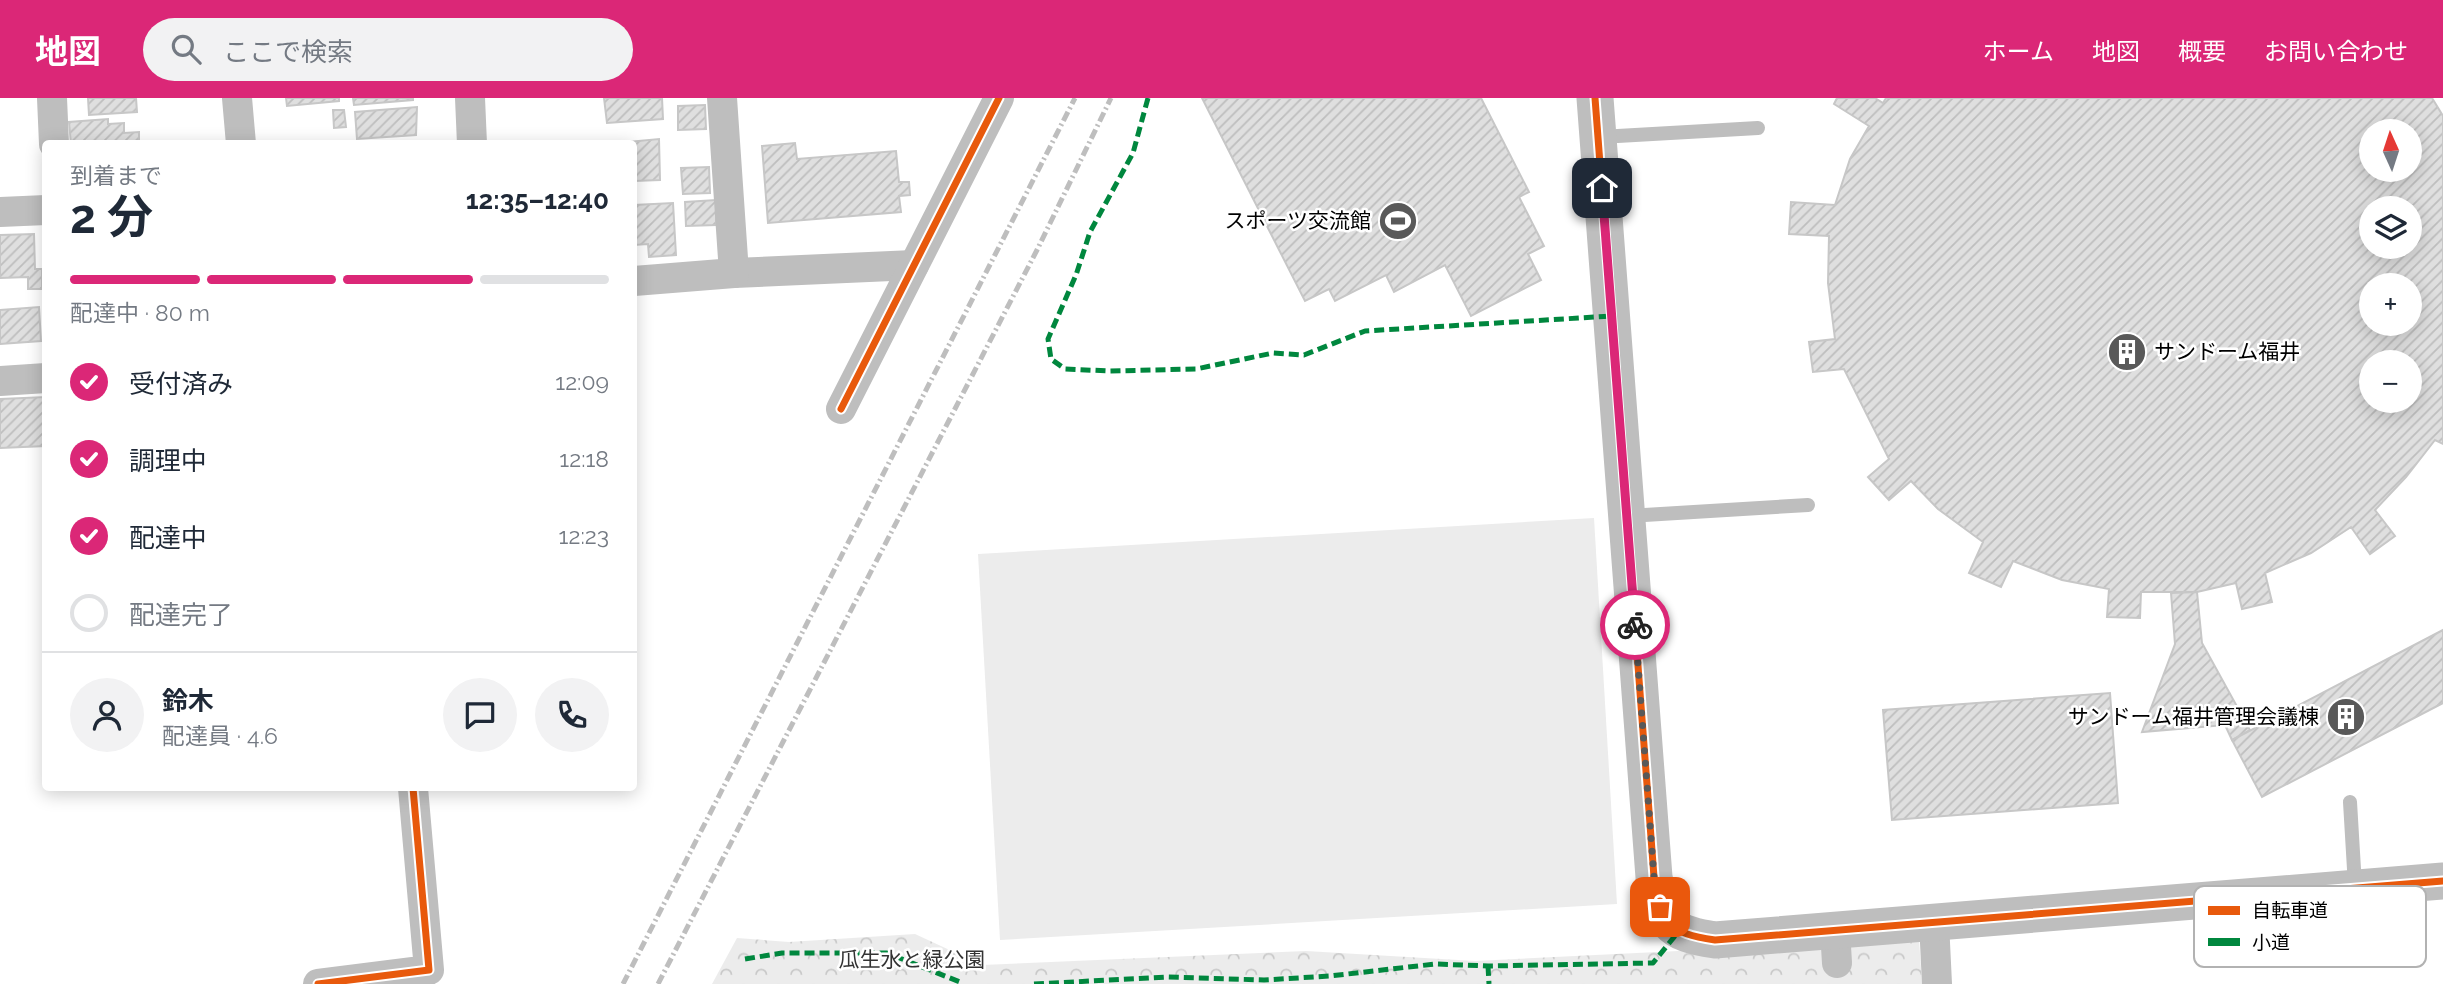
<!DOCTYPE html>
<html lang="ja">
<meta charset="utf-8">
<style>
body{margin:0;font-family:Raleway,"Noto Sans JP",sans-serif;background:#f2f2f3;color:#1f2937;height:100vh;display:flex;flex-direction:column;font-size:26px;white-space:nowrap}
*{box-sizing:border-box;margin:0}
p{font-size:23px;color:#747a83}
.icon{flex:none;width:38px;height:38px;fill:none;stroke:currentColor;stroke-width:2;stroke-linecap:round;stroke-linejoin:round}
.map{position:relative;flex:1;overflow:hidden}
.drawer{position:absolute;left:42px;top:42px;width:595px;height:651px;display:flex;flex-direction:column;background:#fff;border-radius:7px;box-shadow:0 4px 18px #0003}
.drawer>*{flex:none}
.needle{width:46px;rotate:357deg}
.fabs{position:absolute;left:2359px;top:21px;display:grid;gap:14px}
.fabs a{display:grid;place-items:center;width:63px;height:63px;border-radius:50%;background:#fff;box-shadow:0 4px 18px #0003;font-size:35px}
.pin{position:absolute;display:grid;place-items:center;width:60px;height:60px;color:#fff;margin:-30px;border-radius:14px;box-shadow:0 4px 10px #0006}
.courier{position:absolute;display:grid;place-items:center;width:70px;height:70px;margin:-35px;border:5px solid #db2777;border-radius:50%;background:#fff;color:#222;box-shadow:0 2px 9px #0007}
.head em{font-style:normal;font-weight:700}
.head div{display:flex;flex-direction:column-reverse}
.head{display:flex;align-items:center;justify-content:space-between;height:119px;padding:0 28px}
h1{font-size:46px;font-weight:700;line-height:52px}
.bar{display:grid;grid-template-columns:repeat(4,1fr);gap:10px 7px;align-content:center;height:84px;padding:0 28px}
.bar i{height:9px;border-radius:5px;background:#e0e1e3}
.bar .on{background:#db2777}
.bar p{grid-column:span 4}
.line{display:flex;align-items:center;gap:18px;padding:0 28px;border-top:2px solid #e0e1e3}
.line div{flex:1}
.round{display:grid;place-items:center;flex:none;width:74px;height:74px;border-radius:37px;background:#f2f2f3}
ol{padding:0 28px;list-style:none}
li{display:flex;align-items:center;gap:21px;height:77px}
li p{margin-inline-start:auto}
li .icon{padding:7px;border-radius:50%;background:#db2777;color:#fff;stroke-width:4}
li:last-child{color:#747a83}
li i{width:38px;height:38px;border:4px solid #e0e1e3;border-radius:50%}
header{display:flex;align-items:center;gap:42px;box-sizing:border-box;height:98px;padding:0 35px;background:#db2777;color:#fff}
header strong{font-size:33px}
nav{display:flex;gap:38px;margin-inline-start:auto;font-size:24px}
.search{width:490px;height:63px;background:#f2f2f3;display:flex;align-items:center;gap:18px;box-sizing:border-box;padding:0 24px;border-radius:38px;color:#747a83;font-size:26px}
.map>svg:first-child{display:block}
.park{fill:url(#park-crowns)}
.pitch{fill:#ececec}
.building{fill:url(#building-hatch);stroke:#c7c7c7;stroke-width:2;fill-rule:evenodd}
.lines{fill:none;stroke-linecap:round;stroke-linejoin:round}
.service{stroke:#bebebe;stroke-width:14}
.minor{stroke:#bebebe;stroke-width:30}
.tertiary{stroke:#bebebe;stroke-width:37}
.rail{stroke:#bebebe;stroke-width:5;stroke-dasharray:10 3.5 2 3.5;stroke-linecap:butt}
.quiet{stroke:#00873e;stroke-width:5;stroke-dasharray:10 5;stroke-linecap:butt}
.cycleway-casing{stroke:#fff;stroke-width:11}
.cycleway{stroke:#e8590c;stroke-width:7}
.done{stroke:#595959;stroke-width:7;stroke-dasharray:0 12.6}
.route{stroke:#db2777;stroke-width:9}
.labels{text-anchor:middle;stroke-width:5;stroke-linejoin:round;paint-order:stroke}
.poi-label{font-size:21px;fill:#000;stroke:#fff;text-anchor:end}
.park-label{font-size:21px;fill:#333;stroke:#fff}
.key{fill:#fff;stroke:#b2b2b2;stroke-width:2}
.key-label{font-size:19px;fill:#000}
</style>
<header>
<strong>地図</strong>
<div class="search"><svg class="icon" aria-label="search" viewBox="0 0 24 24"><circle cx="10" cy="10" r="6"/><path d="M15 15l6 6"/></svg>ここで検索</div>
<nav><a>ホーム</a><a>地図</a><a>概要</a><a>お問い合わせ</a></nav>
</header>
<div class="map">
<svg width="2443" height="886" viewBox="0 0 2443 886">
<defs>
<pattern id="park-crowns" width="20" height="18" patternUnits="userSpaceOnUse" patternTransform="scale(1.75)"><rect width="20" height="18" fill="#ececec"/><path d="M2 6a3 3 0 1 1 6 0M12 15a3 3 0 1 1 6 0" fill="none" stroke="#c9c9c9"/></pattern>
<pattern id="building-hatch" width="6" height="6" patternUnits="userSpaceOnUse" patternTransform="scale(1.75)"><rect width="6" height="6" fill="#dfdfdf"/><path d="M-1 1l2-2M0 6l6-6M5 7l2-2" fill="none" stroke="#bebebe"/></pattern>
</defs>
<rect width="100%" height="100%" fill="#fff"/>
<path class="park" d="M915,836L982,867L1306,853L1475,863L1919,841L1922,886H712L737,840L789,844Z"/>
<path class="pitch" d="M1594,420L1617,806L1000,842L978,456Z"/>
<g class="building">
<path d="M88,0H136L137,14L89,17Z"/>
<path d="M286,0H339V3L287,8Z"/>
<path d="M353,0H413V2L354,7Z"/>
<path d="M604,0H662L663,21L607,25Z"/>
<path d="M1202,0H1481L1529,94L1519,99L1544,148L1528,156L1541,182L1471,218L1445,167L1394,194L1386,177L1335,203L1329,191L1305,203Z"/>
<path d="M1837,0H1875L1883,5L1886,0H2432L2443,18V346L2435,342L2406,379L2375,412L2395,438L2370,456L2351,429L2311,455L2265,475L2272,504L2242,511L2236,485L2197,494H2141L2140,520L2107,519L2109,491L2062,482L2013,463L2001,489L1969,475L1983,444L1938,411L1911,383L1889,402L1868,379L1889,361L1844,271L1813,274L1809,244L1835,241L1828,185L1829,138L1789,136L1791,104L1835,107L1850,61L1869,28L1834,6ZM2371,33H2410V72H2371ZM2371,110H2410V149H2371ZM2371,187H2410V226H2371ZM2371,264H2410V303H2371Z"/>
<path d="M705,7L706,31L678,32V8Z"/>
<path d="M417,9L416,37L357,41L355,14Z"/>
<path d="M333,12H344L346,29L334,30Z"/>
<path d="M108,21V26L124,25V35L139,34V46H71L69,24Z"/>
<path d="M659,41L660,82L634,83V46H606Z"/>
<path d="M795,45L797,61L896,53L899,84H909L910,97L899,98L901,114L768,125L762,48Z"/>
<path d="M709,69L710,95L683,96L681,70Z"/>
<path d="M716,102V127L686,128L685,104Z"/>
<path d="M673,105L676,157L649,159L648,146L634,147V107Z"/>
<path d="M34,136L35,171H42V191H28V179L0,180V137Z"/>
<path d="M39,209L41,243L0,246V212Z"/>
<path d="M46,299V348L0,350V301Z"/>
<path d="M2197,494L2202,545L2250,632L2232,642L2225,627L2142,634L2175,546L2171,495Z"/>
<path d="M2443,532V605L2262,699L2232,642Z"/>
<path d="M2110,595L2118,705L1892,722L1883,612Z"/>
</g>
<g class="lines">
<g class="service">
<path d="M1600,39L1758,30"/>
<path d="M1628,418L1808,407"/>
<path d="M2350,704L2355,788"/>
</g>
<g class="minor">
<path d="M52,0L54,46"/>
<path d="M237,0L241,46"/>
<path d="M470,0L472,46"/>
<path d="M0,114L46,112"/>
<path d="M734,175L914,167"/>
<path d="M634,183L734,175L722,0"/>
<path d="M0,283L46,280"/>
<path d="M841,311L999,0"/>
<path d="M1934,824L1937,886"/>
<path d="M1835,832L1837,865"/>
<path d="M318,886L429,872L413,690"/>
</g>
<path class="tertiary" d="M1595,0L1654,779C1663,825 1667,835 1715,842L2443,783"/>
<g class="rail">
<path d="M623,886L1075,0"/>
<path d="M658,886L1037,152L1111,0"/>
</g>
<g class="quiet">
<path d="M1148,0L1133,55L1090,134L1076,177L1048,241L1051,261L1065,271L1110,273L1196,271L1273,255L1304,257L1365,233L1612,218"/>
<path d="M745,861L782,855H887L960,884"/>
<path d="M1488,868L1489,886"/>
<path d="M1034,886L1167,879L1264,882L1330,878L1435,866L1488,868L1653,865L1679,833"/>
</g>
<g class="cycleway-casing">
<g id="cycleway">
<path d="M1595,0L1654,779C1663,825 1667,835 1715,842L2443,783"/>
<path d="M841,311L999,0"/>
<path d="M318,886L429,872L413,690"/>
</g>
</g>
<use href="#cycleway" class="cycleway"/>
</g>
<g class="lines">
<path class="done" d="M1635,527L1654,779L1660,809"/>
<path class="route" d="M1602,90L1635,527"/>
</g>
<defs>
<g id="stadium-disc" transform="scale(2.0125)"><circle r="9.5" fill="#595959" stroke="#fff"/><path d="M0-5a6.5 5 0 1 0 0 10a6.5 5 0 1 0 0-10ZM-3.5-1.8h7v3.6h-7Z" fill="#fff"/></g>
<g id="building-disc" transform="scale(2.0125)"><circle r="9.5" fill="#595959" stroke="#fff"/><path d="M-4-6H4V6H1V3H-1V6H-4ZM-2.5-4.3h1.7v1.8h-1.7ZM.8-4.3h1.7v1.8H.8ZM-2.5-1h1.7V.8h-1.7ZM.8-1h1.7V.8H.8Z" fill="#fff"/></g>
</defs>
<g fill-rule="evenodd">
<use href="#stadium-disc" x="1398" y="123"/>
<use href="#building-disc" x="2127" y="254"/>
<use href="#building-disc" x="2346" y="619"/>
</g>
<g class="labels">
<g class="poi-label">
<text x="1371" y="130">スポーツ交流館</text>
<text x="2154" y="261" text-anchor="start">サンドーム福井</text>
<text x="2319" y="626">サンドーム福井管理会議棟</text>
</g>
<g class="park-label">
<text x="912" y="869">瓜生水と緑公園</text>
</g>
</g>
<rect x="2194" y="788" width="232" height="81" rx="10" class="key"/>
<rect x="2208" y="808" width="32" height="9" fill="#e8590c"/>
<rect x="2208" y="840" width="32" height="8" fill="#00873e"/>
<g class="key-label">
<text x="2252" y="819">自転車道</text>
<text x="2252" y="851">小道</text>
</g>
</svg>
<div class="fabs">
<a><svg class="needle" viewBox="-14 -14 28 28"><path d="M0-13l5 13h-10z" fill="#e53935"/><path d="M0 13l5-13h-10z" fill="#747a83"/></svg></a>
<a><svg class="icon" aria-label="layers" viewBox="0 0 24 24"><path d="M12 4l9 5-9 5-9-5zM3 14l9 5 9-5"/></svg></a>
<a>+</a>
<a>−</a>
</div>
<div class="pin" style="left:1660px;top:809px;background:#ea580c"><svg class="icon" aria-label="bag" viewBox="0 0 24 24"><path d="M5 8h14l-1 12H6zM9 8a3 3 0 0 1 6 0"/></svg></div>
<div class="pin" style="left:1602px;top:90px;background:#1f2937"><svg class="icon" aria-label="home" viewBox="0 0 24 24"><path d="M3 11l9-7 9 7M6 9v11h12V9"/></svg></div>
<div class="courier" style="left:1635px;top:527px"><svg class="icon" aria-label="bike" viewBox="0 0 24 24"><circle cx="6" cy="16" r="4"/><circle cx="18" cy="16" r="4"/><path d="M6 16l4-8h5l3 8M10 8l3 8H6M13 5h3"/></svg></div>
<section class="drawer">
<div class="head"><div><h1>2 分</h1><p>到着まで</p></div><em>12:35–12:40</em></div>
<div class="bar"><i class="on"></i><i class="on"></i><i class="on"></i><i></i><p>配達中 · 80 m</p></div>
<ol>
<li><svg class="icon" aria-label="check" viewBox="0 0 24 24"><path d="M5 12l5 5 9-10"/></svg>受付済み<p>12:09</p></li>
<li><svg class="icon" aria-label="check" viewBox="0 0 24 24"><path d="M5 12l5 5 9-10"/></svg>調理中<p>12:18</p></li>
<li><svg class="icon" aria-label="check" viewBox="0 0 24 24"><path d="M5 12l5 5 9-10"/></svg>配達中<p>12:23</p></li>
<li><i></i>配達完了</li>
</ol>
<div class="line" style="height:126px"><a class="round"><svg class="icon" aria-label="person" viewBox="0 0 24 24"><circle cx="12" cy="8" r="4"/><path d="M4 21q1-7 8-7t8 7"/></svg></a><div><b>鈴木</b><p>配達員 · 4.6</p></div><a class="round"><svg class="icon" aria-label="chat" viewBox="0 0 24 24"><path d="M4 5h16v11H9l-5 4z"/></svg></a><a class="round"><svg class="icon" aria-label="phone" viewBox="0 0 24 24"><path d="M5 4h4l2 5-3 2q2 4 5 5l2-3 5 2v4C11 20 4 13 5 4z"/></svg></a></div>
</section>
</div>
